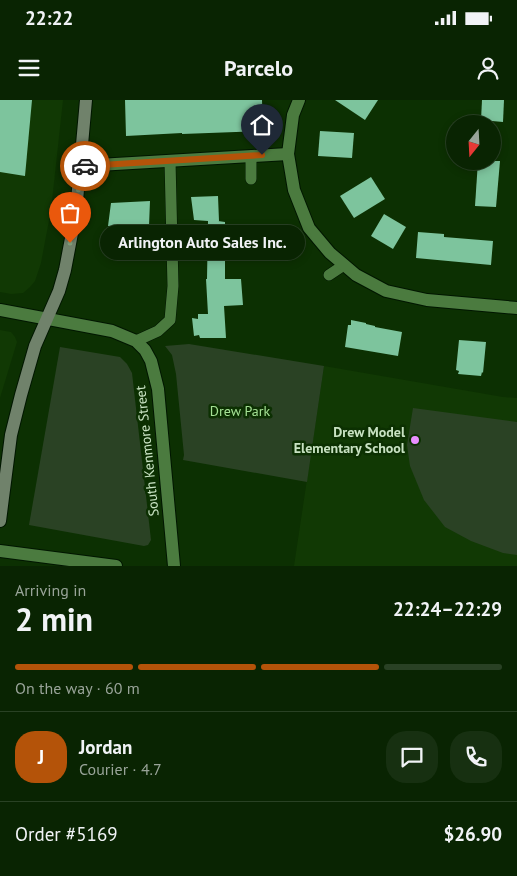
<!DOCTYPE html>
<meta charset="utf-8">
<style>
body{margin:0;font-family:"PT Sans",sans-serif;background:#173011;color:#f1f3f6;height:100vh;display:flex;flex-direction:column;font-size:19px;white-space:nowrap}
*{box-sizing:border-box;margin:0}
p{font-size:16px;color:#99a499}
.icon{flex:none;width:28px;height:28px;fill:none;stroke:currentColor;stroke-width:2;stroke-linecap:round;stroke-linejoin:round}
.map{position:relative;height:466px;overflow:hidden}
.drawer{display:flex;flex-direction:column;background:#092402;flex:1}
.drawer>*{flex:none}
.needle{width:32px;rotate:198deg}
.tools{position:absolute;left:446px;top:15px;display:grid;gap:10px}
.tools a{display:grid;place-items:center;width:55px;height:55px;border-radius:50%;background:#092402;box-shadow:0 2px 8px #0003,0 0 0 1px #294124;font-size:25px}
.pin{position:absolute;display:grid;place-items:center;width:42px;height:42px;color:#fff;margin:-51px -21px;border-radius:50% 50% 50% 0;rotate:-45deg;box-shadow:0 0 5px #0007}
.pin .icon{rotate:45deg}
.courier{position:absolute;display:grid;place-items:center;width:50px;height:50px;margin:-25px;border:4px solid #b45309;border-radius:50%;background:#fff;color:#222;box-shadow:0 1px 6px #0007}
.bubble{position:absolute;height:35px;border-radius:18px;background:#092402;box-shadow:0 2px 8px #0003,0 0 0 1px #294124;font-size:16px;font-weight:700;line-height:35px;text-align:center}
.headline em{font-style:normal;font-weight:700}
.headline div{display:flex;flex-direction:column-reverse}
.headline{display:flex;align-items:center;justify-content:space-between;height:85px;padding:0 15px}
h1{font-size:32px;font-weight:700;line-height:38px}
.bar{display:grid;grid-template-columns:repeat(4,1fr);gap:8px 5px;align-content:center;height:60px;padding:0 15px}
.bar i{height:6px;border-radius:4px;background:#294124}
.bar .active{background:#b45309}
.bar p{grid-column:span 4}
.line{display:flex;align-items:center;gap:12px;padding:0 15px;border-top:1px solid #294124}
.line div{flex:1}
.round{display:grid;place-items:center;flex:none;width:52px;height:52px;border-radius:20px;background:#173011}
.status{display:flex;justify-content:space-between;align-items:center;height:35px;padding:0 25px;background:#092402;direction:ltr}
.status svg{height:14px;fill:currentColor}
header{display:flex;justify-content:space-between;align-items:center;height:65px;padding:0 15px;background:#092402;font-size:22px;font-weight:700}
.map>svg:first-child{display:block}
.built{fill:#113904}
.green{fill:#2a4224}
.building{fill:#7dc49d}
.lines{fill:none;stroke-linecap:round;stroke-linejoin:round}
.service-casing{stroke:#011600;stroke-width:12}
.minor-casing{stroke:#011600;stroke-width:14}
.tertiary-casing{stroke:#011600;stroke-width:14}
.secondary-casing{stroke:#011600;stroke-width:14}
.service{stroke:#4b7b3f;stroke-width:11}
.minor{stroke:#4b7b3f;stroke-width:12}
.tertiary{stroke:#4b7b3f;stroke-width:12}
.secondary{stroke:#70826b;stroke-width:12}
.done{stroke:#86a47f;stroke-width:5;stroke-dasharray:0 9}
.route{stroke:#b45309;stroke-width:6}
.poi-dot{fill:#e88eff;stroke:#0c3002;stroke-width:2}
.labels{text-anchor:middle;stroke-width:5;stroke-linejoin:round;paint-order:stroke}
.park-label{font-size:14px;fill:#a4e194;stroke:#0c3002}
.poi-label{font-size:14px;font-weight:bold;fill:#c8e2c2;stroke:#0c3002;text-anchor:end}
.street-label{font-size:14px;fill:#c8e2c2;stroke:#0c3002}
</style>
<div class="status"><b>22:22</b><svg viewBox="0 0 49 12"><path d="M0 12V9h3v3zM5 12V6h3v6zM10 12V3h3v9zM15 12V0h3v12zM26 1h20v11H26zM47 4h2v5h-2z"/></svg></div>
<header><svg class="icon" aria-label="menu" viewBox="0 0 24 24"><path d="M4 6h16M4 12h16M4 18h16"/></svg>Parcelo<svg class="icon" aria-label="person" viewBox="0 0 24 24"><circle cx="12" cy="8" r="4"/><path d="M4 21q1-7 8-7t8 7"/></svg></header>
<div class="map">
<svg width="517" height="466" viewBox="0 0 517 466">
<rect width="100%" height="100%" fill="#0c3002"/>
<g class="built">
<path d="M0,0H63L51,110L41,163L35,181L30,187L23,193L11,194L0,192Z"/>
<path d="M0,230L11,232L15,237L17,242L0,298Z"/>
<path d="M324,266L503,297L517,298V466H294Z"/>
</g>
<g class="green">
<path d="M189,244L324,266L307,382L183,360L184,355L176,274L172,255L165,246Z"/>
<path d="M60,247L120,257L127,264L132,273L151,440L148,445L144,446L29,425Z"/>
<path d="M413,308L517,322V455L503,453L471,441L445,427L424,400L410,366L407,345Z"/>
</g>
<g class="building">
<path d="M0,0H32L25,76L0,72Z"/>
<path d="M125,0H262L263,31L182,34V33L126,36Z"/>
<path d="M335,0H378L365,20Z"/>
<path d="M482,0H504L503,22L481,20Z"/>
<path d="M320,31L354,33L352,58L318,56Z"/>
<path d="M478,61H500L496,107L475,106Z"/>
<path d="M371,77L385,99L354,118L340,96Z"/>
<path d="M218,96L219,121H218L225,122V179H241L243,205L224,206L226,238H200L199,235L194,236L192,218L198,219V214H208L206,179H207L208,121L194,120L191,97Z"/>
<path d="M150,101L149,126L141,124L139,129L108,126L111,103Z"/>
<path d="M384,114L406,127L393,149L371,136Z"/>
<path d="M418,132L444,134V137L493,141L491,165L416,158Z"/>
<path d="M351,220L366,223V224L375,226V227L402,232L398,256L345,247L348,225H351Z"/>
<path d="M459,240L486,242L483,273L482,272L481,276L458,274L459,271L456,270Z"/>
</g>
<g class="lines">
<g class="service-casing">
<g id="service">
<path d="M251,56V79"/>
<path d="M329,175L344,165"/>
<path d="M136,241L158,231L170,220L173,186L170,61"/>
</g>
</g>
<g class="minor-casing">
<g id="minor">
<path d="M299,0L293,15L288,54L294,90L309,128L330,153L356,175L386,191L427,200L517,208"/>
<path d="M81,66L288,54"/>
<path d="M0,451L116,466"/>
</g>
</g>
<g class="tertiary-casing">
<path id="tertiary" d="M0,210L112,231L136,241L145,250L151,261L158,289L174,466"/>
</g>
<g class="secondary-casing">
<path id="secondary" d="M0,421L11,335L21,295L35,246L59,191L65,170L76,112L86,0"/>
</g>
<use href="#service" class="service"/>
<use href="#minor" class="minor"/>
<use href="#tertiary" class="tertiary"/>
<use href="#secondary" class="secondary"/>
</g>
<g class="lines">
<path class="done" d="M70,143L76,112L81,66H85"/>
<path class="route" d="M85,66L262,55"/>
</g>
<circle class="poi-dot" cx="415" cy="340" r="5"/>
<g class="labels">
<g class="park-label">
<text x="240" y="316">Drew Park</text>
</g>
<g class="poi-label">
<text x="405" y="337">Drew Model<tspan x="405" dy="16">Elementary School</tspan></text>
</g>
<g class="street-label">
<text transform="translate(147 351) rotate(-96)" y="5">South Kenmore Street</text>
</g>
</g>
</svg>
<div class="tools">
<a><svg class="needle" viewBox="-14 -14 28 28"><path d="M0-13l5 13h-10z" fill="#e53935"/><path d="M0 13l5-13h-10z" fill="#99a499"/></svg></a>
</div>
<div class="pin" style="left:70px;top:143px;background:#ea580c"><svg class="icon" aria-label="bag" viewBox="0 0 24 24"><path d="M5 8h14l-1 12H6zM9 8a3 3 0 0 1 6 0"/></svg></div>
<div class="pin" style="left:262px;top:55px;background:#1f2937"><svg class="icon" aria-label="home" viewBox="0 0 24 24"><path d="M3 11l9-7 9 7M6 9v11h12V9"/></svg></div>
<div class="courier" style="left:85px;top:66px"><svg class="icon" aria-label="car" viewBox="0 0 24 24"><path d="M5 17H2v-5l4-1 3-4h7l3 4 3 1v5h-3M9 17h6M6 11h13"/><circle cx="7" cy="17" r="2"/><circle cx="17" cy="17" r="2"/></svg></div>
<div class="bubble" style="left:100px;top:125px;width:205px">Arlington Auto Sales Inc.</div>
</div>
<section class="drawer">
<div class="headline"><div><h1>2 min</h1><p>Arriving in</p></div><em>22:24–22:29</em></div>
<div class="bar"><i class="active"></i><i class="active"></i><i class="active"></i><i></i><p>On the way · 60 m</p></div>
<div class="line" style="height:90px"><b class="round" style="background:#b45309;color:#fff">J</b><div><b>Jordan</b><p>Courier · 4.7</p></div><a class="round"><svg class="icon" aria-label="chat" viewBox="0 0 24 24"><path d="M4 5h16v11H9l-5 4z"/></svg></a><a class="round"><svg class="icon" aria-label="phone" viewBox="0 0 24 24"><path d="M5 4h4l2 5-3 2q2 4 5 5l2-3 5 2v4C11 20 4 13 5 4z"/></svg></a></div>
<div class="line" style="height:65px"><div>Order #5169</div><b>$26.90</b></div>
</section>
